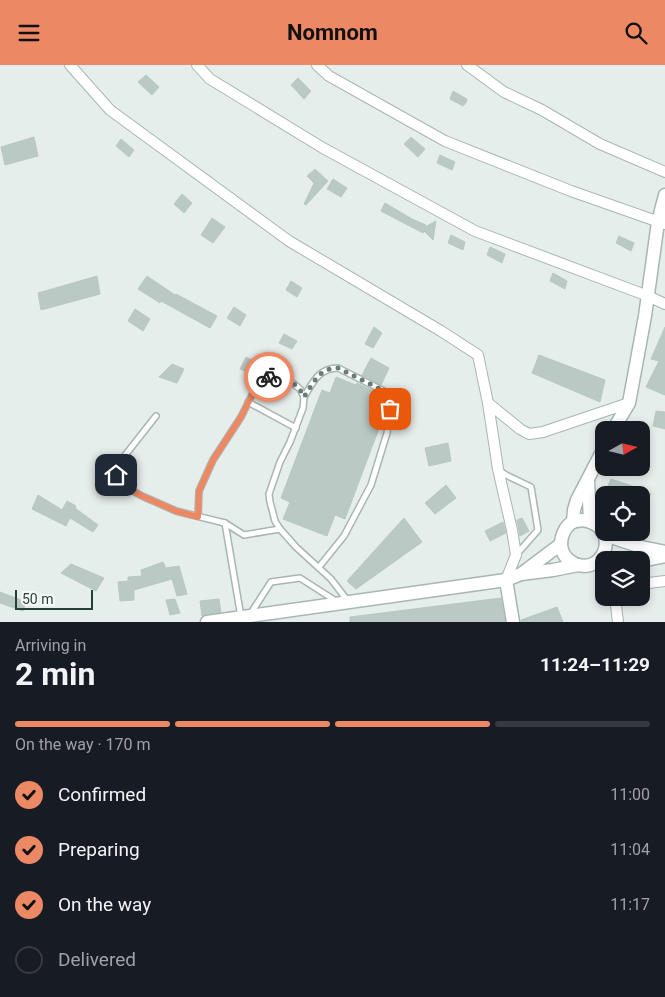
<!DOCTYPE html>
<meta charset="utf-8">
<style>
body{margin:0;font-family:Roboto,sans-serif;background:#242831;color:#f1f3f6;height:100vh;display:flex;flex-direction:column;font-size:19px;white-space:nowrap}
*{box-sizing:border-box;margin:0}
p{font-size:16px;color:#9ea1a6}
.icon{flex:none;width:28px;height:28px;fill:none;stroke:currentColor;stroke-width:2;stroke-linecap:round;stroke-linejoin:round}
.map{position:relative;height:557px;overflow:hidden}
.side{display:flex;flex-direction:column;background:#171b24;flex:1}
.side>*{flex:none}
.needle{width:32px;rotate:82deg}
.tools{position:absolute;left:595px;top:356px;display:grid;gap:10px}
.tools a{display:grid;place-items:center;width:55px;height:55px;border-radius:10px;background:#171b24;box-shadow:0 2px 8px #0003;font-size:25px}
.scale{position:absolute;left:15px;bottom:12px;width:78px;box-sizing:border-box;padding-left:5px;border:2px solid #254039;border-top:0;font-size:14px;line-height:18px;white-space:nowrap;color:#254039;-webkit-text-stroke:4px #f7faf9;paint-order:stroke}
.pin{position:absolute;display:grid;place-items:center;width:42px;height:42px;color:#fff;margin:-21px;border-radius:10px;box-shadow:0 2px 8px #0006}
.courier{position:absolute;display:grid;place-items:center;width:50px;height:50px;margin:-25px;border:4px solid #ed8865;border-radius:50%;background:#fff;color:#222;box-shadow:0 1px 6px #0007}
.overview em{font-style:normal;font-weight:700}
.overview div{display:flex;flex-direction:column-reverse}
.overview{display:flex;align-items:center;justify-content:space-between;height:85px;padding:0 15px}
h1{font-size:32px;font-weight:700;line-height:38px}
.bar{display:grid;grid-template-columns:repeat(4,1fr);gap:8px 5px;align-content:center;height:60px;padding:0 15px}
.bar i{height:6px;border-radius:4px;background:#363941}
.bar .selected{background:#ed8865}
.bar p{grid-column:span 4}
ol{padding:0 15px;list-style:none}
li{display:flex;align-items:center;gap:15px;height:55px}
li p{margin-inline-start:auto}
li .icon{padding:5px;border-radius:50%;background:#ed8865;color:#111;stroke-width:4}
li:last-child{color:#9ea1a6}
li i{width:28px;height:28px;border:2px solid #363941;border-radius:50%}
header{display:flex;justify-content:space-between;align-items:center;height:65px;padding:0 15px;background:#ed8865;color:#111;font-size:22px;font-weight:700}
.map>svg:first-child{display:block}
.building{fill:#bbc9c4;stroke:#b8c8c2}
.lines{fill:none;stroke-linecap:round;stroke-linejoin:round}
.service-casing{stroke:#a8b6b2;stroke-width:8}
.minor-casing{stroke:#a8b6b2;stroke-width:12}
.tertiary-casing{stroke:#a8b6b2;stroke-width:15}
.service{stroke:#fff;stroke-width:5}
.minor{stroke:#fff;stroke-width:10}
.tertiary{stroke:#fff;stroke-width:12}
.done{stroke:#697d77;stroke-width:5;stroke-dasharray:0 9}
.route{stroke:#ed8865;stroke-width:6}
</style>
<header><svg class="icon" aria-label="menu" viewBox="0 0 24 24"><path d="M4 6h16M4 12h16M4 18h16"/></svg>Nomnom<svg class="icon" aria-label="search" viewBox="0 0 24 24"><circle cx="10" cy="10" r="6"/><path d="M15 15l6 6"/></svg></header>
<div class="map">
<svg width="665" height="557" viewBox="0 0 665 557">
<rect width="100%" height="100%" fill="#e6eeeb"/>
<g class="building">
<path d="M146,10L159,22L152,30L138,17Z"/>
<path d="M298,13L311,26L304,34L291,20Z"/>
<path d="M453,26L467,34L466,38L463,41L450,34Z"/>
<path d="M34,72L38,91L5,100L1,82Z"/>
<path d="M411,72L425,84L418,92L404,79Z"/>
<path d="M121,74L134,85L129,92L116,81Z"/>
<path d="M440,90L455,97L452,105L437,98Z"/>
<path d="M315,104L328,116L306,140L304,139L314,118L307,111Z"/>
<path d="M333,114L347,123L341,132L327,124Z"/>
<path d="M182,129L192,138L184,148L174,139Z"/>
<path d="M385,138L412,154L426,160L425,162L436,156L433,175L424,166L423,168L381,146Z"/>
<path d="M212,153L225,162L213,178L201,170Z"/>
<path d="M451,170L465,177L463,185L448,178Z"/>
<path d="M619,171L634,178L631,186L616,178Z"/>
<path d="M490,182L505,189L502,198L487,190Z"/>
<path d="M553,208L567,216L565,224L550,216Z"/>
<path d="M97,211L100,229L41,245L38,228Z"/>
<path d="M147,211L175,230L176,229L217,251L210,263L161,236L160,238L138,224Z"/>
<path d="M291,216L302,223L297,232L286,225Z"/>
<path d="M234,242L246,250L240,261L227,253Z"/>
<path d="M135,244L150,254L143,266L128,256Z"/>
<path d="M374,262L382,268L373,283L365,279Z"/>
<path d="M665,262V330L646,322L659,296L651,294Z"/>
<path d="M284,269L297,276L292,284L279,278Z"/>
<path d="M539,290L605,315L600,337L532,308Z"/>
<path d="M246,292L256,297L249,308L240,304Z"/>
<path d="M371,293L389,303L381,320L362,310Z"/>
<path d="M172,299L184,304L177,318L159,312Z"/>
<path d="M336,312L356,320L357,318L381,330L375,346L384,350L345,454L335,450L327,471L283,454L290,437L281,433L322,325L330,328Z"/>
<path d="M656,346L665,347V364L653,361Z"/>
<path d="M448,378L451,396L429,401L425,383Z"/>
<path d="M611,414L632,421L631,422L651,429V430H604Z"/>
<path d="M446,420L456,433L435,449L425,438Z"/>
<path d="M38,430L62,445L67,436L76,441L75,443L98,460L93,467L70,453L66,461L32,444Z"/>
<path d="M404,453L422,477L356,524L347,516Z"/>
<path d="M522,453L529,466L520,471L517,455Z"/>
<path d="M503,457L506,468L490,476L485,466Z"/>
<path d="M163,497L166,503L179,501L187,529L177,531L172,514L134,525V535L120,536L118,517L128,516V512L142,511L141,505Z"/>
<path d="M71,499L104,513L96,526L61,508Z"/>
<path d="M0,527L26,537L23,546L0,538Z"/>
<path d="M501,533L505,557H350V552Z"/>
<path d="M175,534L180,548L170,550L166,535Z"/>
<path d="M219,534L221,547L206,549L202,551L200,536Z"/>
<path d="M557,542L563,557H521V555Z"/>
</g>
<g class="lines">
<g class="service-casing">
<g id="service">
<path d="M304,332C313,317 319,303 338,303L384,326L388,332L390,344L387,368L371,420L344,471L319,502"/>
<path d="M248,337L296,363"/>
<path d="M156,351L119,398L115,410L122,420L142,431L176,446L225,458L244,470L280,464"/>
<path d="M500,406L506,410L531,422L538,465L516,490"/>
<path d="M198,451L199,426L213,395L241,352L259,316L271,311L285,315L294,319L300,324L304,332L303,343L290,377L280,397L269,429L270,437L275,456L280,464L296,482L331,514L347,535"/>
<path d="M225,458L241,552"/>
<path d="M251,548L271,517L300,513L336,536"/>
</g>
</g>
<g class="minor-casing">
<g id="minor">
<path d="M70,0L110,45L289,176L441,266L478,290L488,338L498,404L512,465L516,490L506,515"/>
<path d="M197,0L210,14L323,83L475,166L648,231L665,239"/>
<path d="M317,0L329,11L445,76L571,126L665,159"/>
<path d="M467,0L504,27L542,45L600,79L665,107"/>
<path d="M488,338L520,364L529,369L543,367L629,338"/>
<path d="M598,496L604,505"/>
<path d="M641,519L665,516"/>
<path d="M615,532L618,557"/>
</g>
</g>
<g class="tertiary-casing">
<g id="tertiary">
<path d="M613,365L629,338L645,251L658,157L665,130"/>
<path d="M588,415L590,456"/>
<path d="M582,455C622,460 606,511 575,499C569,496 564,492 562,485C559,475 564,460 575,456C577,456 580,456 582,455Z"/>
<path d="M573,457L574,445L577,435L604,383"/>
<path d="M605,470L641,482L665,487"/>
<path d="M641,496L665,491"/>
<path d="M521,509L561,479"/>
<path d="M506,515L513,557"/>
<path d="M207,557L506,515L521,509L553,505L578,500"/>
</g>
</g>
<use href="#service" class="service"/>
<use href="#minor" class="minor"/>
<use href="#tertiary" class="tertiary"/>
</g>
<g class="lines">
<path class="done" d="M269,312H271C286,315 297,316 304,332C314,317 319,303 338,303L384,326L388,332L390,344"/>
<path class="route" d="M116,410L122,420L142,431L176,446L198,452L199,426L213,395L241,352L259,316L269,312"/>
</g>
</svg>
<div class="tools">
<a><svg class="needle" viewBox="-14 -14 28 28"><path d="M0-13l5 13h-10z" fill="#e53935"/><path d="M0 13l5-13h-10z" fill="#9ea1a6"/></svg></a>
<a><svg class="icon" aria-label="locate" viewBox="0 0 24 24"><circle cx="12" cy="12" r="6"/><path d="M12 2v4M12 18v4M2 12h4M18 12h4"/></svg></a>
<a><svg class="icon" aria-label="layers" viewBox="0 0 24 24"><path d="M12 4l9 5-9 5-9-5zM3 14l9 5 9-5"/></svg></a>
</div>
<div class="scale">50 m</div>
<div class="pin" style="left:390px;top:344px;background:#ea580c"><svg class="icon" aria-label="bag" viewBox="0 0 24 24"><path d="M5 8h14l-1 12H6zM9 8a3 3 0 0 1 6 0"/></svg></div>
<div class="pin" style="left:116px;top:410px;background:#1f2937"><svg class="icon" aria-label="home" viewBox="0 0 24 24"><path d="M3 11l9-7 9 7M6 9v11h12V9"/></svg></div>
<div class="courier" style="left:269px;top:312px"><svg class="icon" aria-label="bike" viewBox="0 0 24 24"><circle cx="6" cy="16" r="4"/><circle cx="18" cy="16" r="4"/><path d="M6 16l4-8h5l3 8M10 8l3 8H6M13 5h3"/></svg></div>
</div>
<section class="side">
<div class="overview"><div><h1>2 min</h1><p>Arriving in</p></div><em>11:24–11:29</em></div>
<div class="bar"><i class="selected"></i><i class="selected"></i><i class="selected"></i><i></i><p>On the way · 170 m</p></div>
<ol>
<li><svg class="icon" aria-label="check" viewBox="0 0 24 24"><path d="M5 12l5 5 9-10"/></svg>Confirmed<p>11:00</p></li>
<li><svg class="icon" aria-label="check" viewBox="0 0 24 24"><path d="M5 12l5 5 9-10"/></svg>Preparing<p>11:04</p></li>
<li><svg class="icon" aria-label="check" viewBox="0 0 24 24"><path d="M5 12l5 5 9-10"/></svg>On the way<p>11:17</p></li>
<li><i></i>Delivered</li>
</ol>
</section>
